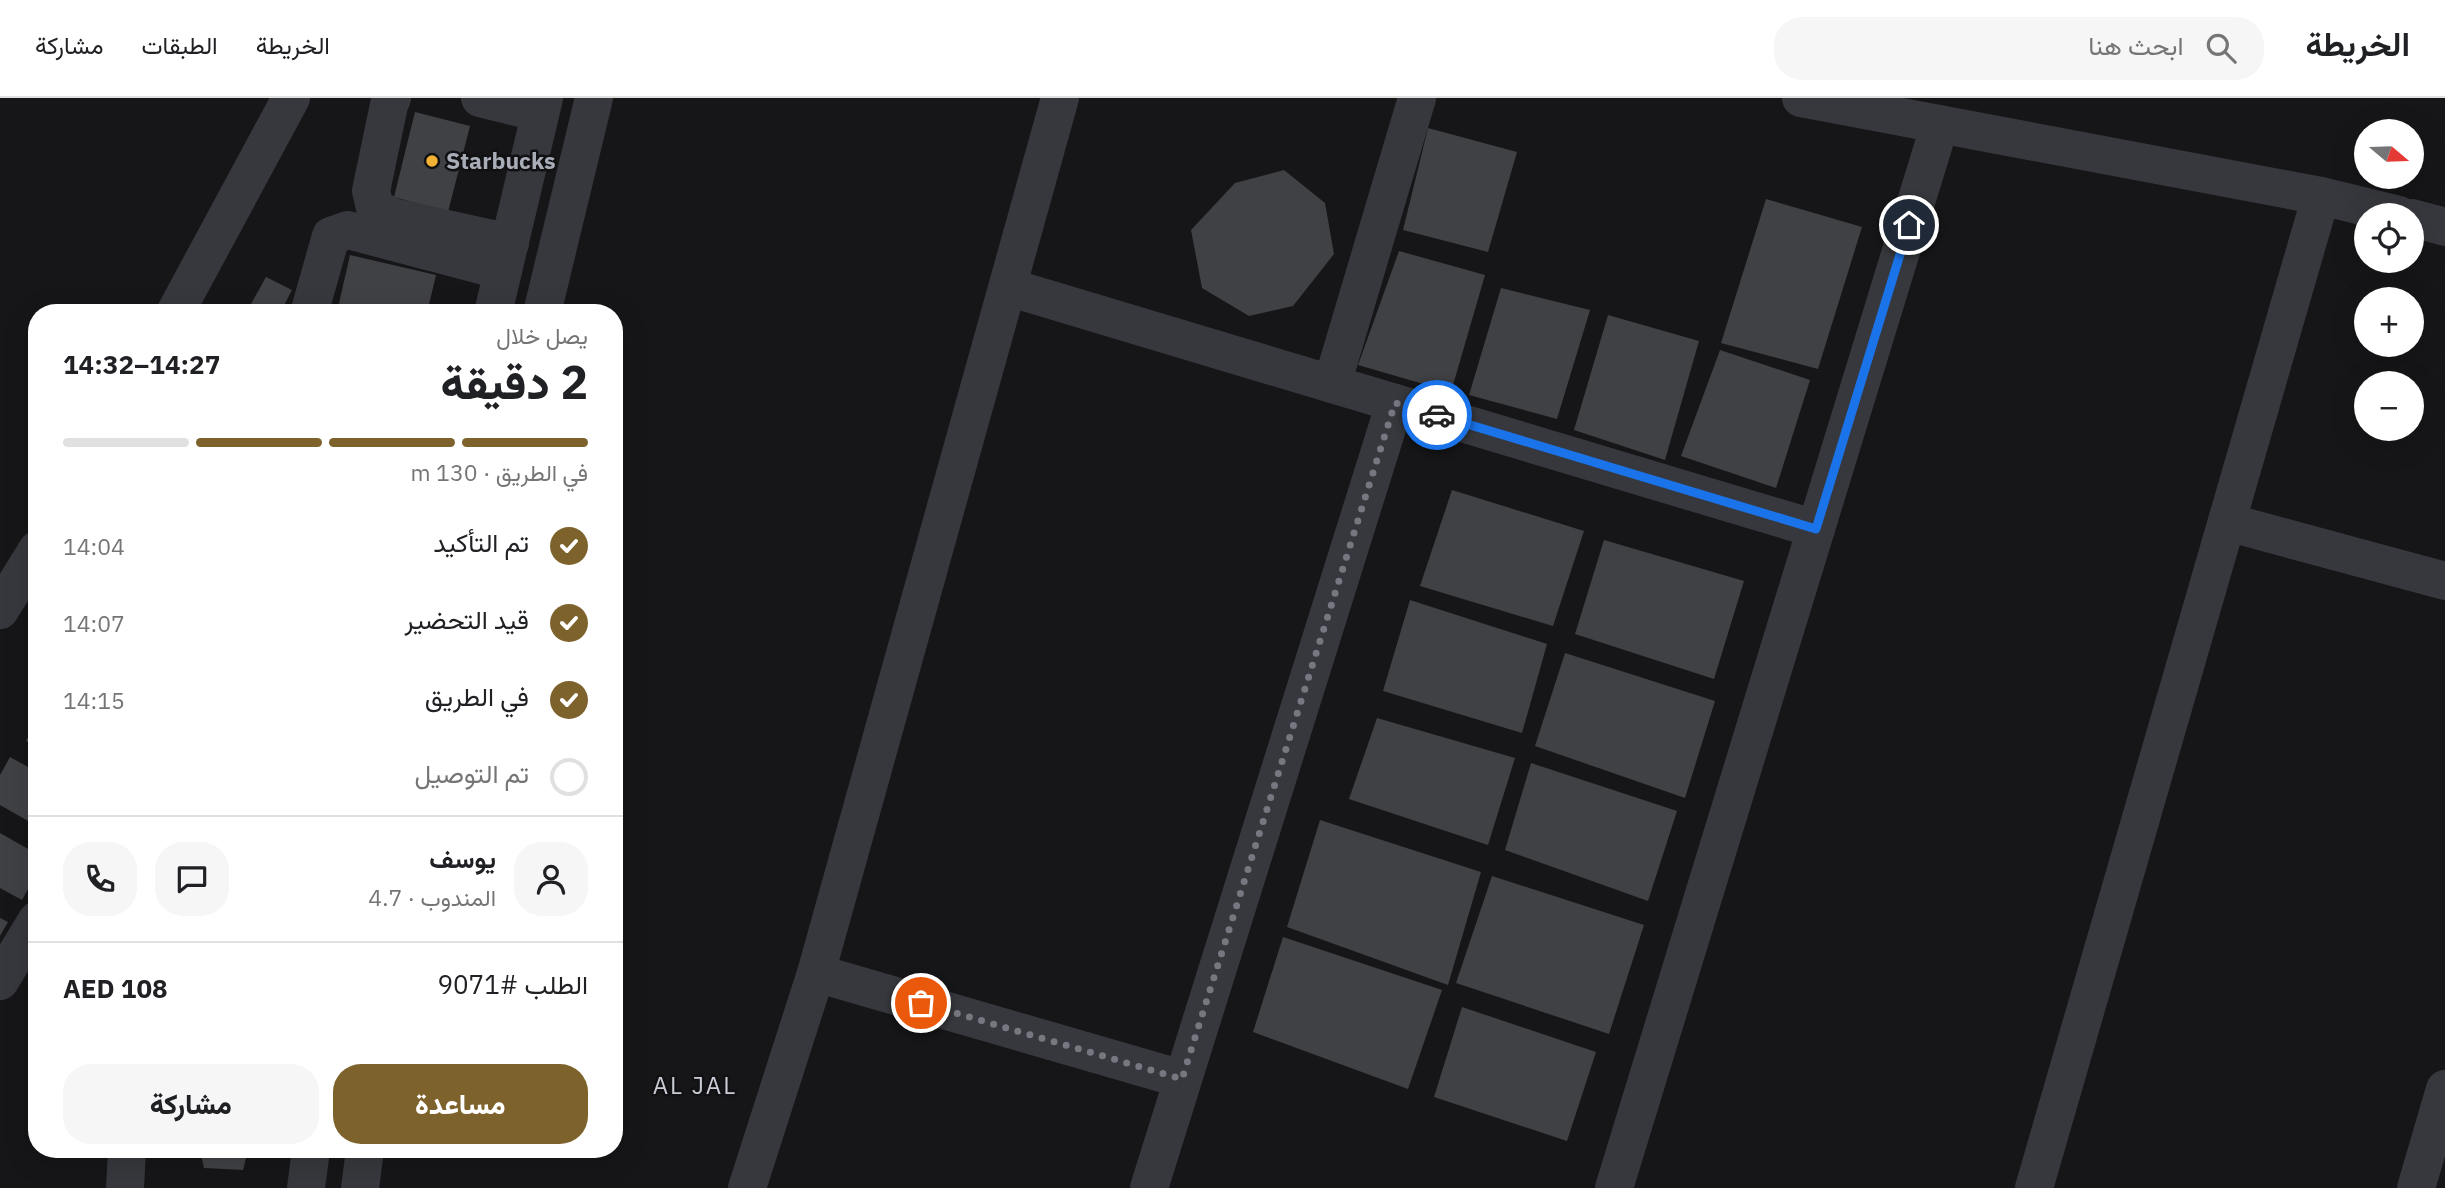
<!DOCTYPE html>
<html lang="ar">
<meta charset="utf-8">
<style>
body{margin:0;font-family:"IBM Plex Sans",Vazirmatn,sans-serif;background:#f6f6f6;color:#202124;direction:rtl;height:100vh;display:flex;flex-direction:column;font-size:26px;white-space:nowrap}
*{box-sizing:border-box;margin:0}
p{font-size:23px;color:#757577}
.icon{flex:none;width:38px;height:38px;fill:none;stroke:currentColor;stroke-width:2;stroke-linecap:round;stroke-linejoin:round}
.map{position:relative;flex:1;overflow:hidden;direction:ltr}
.details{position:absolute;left:28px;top:206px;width:595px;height:854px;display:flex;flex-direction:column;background:#fff;border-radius:28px;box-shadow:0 7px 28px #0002;direction:rtl}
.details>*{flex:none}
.needle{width:46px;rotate:109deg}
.fabs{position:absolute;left:2354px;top:21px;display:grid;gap:14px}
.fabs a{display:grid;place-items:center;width:70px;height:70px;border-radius:50%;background:#fff;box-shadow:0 7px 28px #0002;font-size:35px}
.pin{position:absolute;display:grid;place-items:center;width:60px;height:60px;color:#fff;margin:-30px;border:4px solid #fff;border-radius:50%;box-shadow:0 2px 7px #0007}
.courier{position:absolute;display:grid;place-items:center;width:70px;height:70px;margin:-35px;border:5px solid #1a73e8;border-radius:50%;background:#fff;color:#222;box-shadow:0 2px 9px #0007}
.overview em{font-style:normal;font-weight:800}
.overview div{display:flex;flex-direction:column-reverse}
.overview{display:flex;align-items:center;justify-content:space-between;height:119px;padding:0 35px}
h1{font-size:46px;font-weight:800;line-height:52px}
.bar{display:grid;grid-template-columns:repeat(4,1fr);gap:10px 7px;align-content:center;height:84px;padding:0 35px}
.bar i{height:9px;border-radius:5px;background:#e0e0e0}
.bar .on{background:#7e622b}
.bar p{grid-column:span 4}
.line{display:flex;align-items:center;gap:18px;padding:0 35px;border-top:2px solid #e0e0e0}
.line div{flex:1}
.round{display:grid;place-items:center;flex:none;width:74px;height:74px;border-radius:28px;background:#f6f6f6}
ol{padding:0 35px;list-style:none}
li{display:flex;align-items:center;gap:21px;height:77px}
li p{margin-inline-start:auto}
li .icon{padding:7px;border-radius:50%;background:#7e622b;color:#fff;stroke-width:4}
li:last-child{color:#757577}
li i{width:38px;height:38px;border:4px solid #e0e0e0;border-radius:50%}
.primary-button{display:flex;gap:14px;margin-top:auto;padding:14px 35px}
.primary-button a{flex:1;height:80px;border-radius:28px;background:#7e622b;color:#fff;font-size:28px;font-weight:800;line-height:80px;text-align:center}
.primary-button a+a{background:#f6f6f6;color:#202124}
header{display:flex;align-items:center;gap:42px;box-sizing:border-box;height:98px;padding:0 35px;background:#fff;border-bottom:2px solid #e0e0e0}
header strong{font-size:33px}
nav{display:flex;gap:38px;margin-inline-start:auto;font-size:24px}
.search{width:490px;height:63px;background:#f6f6f6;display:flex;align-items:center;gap:18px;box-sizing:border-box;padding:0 24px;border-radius:28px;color:#757577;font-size:26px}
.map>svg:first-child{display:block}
.building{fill:#404145}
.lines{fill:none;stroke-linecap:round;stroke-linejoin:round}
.minor{stroke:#37383d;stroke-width:38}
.done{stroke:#757880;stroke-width:7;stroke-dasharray:0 12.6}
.route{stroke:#1a73e8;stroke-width:9}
.poi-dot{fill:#f2b134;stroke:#111113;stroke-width:2.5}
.labels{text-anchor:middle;stroke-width:5;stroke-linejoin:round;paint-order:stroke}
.poi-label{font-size:23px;font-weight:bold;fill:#a8adb8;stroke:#111113;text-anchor:start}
.neighbourhood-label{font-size:24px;letter-spacing:2px;fill:#c9ccd4;stroke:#111113}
</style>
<header>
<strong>الخريطة</strong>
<div class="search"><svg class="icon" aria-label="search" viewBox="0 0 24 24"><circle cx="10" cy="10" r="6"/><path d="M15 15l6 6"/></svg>ابحث هنا</div>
<nav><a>الخريطة</a><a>الطبقات</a><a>مشاركة</a></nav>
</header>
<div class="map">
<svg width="2445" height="1090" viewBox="0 0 2445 1090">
<rect width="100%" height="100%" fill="#161618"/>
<g class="building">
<path d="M415,14L470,28L448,114L394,99Z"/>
<path d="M1428,30L1517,54L1488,154L1403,132Z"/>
<path d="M1284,72L1325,105L1334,156L1293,208L1249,218L1202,190L1191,132L1235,85Z"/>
<path d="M1766,101L1862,129L1818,271L1721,245Z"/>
<path d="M1399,153L1485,177L1451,294L1358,267Z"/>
<path d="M350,157L436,177L427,215L337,214Z"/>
<path d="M266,179L292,192L280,215H246Z"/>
<path d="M1501,190L1590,212L1557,321L1469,297Z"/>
<path d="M1608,217L1699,243L1665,362L1574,332Z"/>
<path d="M1720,252L1810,282L1776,390L1681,358Z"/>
<path d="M1452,392L1584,433L1553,528L1420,488Z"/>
<path d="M1604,442L1744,483L1714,581L1575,536Z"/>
<path d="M1410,502L1547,546L1522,635L1383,593Z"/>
<path d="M1565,555L1715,603L1685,700L1535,648Z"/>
<path d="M1377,620L1515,660L1488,747L1349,701Z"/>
<path d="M37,623V649L26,643Z"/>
<path d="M10,659L37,674V728L0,707V677Z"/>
<path d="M1531,665L1677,713L1648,803L1505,752Z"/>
<path d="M1320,722L1481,774L1448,887L1287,829Z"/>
<path d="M0,735L37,756V775L22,802L0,790Z"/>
<path d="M1492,778L1644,827L1609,936L1456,885Z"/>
<path d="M0,820L8,824L0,838Z"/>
<path d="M1283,839L1442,892L1408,991L1253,934Z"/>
<path d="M1462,909L1596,954L1567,1043L1434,999Z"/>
<path d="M200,1052H248L243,1072L204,1070Z"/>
</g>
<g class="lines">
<g class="minor">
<path d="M392,0L389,7L371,93L375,110L393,119L510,145"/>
<path d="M480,0L540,15"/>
<path d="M1801,0L2321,98L2399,117"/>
<path d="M2412,120L2445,129"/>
<path d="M1008,189L1816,431"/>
<path d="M175,215L291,0"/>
<path d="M313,215L310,212L331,138L348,132L503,173"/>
<path d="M493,215L544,0"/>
<path d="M542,215L594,0"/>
<path d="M1332,286L1417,0"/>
<path d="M2227,424L2445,483"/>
<path d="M0,512L37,452"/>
<path d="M816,875L1182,981"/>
<path d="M0,883L37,822"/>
<path d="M125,1090L127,1052"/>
<path d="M306,1090L311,1052"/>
<path d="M360,1090L365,1052"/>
<path d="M747,1090L816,875L1060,0"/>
<path d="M1149,1090L1395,305"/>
<path d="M1614,1090L1940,26"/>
<path d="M2034,1090L2321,98"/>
<path d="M2416,1090L2445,991"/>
</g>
</g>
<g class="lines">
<path class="done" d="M921,905L1182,981L1395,305L1437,317"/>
<path class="route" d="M1437,317L1816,431L1909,127"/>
</g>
<circle class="poi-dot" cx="432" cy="63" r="7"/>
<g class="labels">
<g class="poi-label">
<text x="446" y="71">Starbucks</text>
</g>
<g class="neighbourhood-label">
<text x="695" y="996">AL JAL</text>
</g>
</g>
</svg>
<div class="fabs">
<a><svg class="needle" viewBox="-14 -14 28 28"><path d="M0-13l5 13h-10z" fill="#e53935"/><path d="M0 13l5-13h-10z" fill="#757577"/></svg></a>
<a><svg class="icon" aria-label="locate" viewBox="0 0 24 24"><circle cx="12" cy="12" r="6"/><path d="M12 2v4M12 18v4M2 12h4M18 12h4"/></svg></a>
<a>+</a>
<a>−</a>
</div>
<div class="pin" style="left:921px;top:905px;background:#ea580c"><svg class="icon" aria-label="bag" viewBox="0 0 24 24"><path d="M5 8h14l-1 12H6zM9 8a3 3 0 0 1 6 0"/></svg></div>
<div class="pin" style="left:1909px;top:127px;background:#1f2937"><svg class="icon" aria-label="home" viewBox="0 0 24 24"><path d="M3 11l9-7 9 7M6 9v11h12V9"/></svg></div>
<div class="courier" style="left:1437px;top:317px"><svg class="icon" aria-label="car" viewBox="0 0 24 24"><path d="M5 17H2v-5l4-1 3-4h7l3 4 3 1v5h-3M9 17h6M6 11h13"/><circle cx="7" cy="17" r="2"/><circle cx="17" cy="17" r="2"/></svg></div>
<section class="details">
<div class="overview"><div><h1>2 دقيقة</h1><p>يصل خلال</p></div><em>14:27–14:32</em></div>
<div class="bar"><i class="on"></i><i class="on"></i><i class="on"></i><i></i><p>في الطريق · 130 m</p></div>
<ol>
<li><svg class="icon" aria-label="check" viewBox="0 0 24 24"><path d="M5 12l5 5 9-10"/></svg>تم التأكيد<p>14:04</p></li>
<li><svg class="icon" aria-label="check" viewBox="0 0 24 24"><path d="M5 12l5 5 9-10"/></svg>قيد التحضير<p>14:07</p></li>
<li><svg class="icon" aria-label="check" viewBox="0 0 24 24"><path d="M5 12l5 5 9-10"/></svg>في الطريق<p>14:15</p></li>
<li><i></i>تم التوصيل</li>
</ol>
<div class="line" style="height:126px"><a class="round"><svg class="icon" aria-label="person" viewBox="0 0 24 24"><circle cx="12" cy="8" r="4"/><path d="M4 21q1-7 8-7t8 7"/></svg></a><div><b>يوسف</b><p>المندوب · 4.7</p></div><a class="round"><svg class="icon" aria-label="chat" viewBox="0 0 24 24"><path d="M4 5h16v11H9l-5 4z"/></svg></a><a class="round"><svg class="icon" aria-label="phone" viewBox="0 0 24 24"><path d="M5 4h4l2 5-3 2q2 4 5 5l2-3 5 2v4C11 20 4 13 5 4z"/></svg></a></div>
<div class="line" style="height:91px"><div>الطلب #9071</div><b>AED 108</b></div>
<div class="primary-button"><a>مساعدة</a><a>مشاركة</a></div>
</section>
</div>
